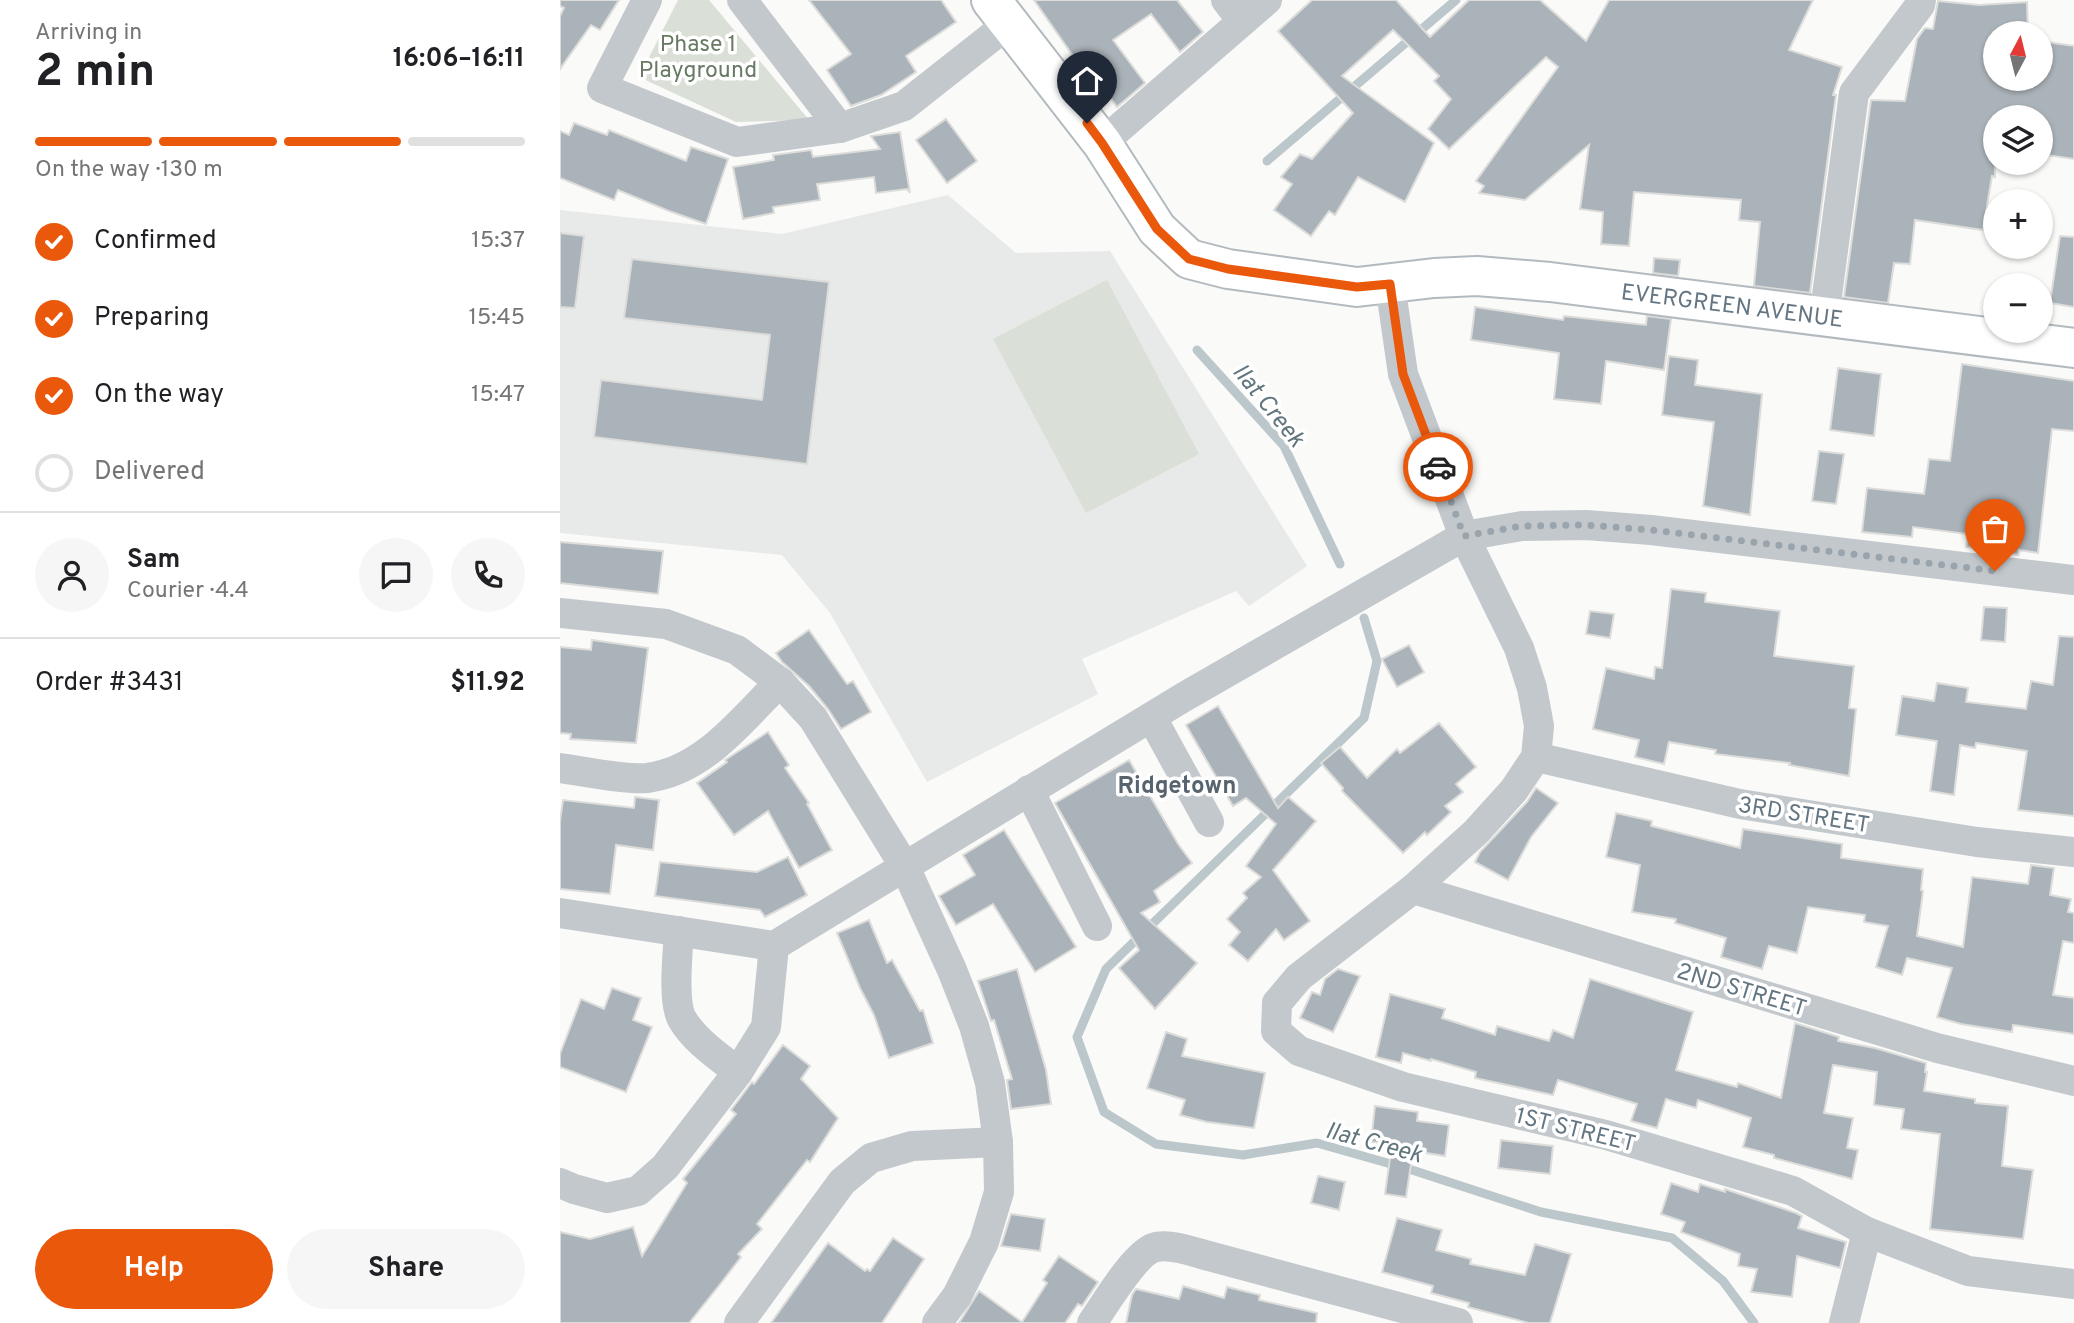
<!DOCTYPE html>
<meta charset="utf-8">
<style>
body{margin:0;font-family:Overpass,sans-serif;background:#f6f6f6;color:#202124;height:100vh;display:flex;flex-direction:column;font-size:26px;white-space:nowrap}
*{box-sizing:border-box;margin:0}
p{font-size:23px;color:#757577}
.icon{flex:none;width:38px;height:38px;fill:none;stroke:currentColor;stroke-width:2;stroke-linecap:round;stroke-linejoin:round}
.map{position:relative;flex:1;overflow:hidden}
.details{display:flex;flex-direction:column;background:#fff;width:560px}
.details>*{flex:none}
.needle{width:46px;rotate:7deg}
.buttons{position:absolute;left:1423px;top:21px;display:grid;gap:14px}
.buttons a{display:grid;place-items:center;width:70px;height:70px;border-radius:50%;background:#fff;box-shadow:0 2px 5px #0004;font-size:35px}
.pin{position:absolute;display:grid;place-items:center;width:60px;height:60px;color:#fff;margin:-72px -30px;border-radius:50% 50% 50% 0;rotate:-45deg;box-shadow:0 0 7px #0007}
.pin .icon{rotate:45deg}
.courier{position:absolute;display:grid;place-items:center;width:70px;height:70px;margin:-35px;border:5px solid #ea580c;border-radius:50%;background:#fff;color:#222;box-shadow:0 2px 9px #0007}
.headline em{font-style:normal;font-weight:700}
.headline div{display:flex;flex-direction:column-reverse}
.headline{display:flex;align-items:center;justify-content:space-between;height:119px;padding:0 35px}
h1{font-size:46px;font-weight:700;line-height:52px}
.bar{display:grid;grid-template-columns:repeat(4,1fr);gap:10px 7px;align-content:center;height:84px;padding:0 35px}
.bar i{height:9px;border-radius:5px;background:#e0e0e0}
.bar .selected{background:#ea580c}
.bar p{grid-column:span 4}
.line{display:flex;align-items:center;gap:18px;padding:0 35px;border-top:2px solid #e0e0e0}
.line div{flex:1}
.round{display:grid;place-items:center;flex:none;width:74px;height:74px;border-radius:37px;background:#f6f6f6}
ol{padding:0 35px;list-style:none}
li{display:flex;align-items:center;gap:21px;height:77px}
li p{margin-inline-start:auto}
li .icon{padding:7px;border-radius:50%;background:#ea580c;color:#fff;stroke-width:4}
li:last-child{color:#757577}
li i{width:38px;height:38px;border:4px solid #e0e0e0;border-radius:50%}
.action{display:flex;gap:14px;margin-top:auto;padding:14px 35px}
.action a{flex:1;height:80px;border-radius:42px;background:#ea580c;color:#fff;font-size:28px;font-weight:700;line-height:80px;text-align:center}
.action a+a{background:#f6f6f6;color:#202124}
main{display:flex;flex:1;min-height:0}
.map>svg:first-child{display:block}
.built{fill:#e8e9e9}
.green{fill:#dadfd7}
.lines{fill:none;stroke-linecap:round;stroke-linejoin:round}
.stream{stroke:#bbc7cb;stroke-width:9}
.building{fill:#aab3b9;stroke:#dcdcda;stroke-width:2}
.secondary-casing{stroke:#b3babf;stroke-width:42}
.street{stroke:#c3c8cc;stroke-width:30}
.secondary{stroke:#fff;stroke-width:38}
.done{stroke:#99a4ac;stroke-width:7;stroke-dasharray:0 12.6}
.route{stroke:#ea580c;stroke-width:9}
.labels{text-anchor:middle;stroke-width:7;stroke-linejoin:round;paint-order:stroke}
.park-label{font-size:23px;fill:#687a64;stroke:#fff}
.street-label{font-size:23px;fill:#657683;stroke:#fff}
.water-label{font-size:24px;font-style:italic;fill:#60757c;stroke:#fff}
.neighbourhood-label{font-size:24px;font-weight:bold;fill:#57646e;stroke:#fff}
</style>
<main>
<section class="details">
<div class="headline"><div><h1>2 min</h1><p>Arriving in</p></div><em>16:06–16:11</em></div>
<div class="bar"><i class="selected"></i><i class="selected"></i><i class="selected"></i><i></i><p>On the way · 130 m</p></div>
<ol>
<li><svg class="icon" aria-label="check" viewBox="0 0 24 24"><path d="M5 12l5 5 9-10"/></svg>Confirmed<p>15:37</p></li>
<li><svg class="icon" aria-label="check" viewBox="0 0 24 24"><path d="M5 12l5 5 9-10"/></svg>Preparing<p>15:45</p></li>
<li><svg class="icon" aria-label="check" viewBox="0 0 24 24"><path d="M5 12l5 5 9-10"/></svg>On the way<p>15:47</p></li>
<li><i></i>Delivered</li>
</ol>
<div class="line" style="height:126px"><a class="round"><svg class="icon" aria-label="person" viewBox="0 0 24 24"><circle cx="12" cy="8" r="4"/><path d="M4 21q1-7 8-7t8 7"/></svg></a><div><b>Sam</b><p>Courier · 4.4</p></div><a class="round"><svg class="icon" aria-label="chat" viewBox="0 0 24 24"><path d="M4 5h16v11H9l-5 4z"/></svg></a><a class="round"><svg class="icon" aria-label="phone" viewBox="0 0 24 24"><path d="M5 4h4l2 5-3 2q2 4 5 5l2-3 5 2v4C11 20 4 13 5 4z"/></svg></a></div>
<div class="line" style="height:91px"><div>Order #3431</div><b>$11.92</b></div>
<div class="action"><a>Help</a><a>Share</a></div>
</section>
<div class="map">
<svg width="1514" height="1323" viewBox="0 0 1514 1323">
<rect width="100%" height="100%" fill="#fafaf8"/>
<path class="built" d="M388,195L456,253L550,251L747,566L689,606L676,591L522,659L538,694L367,782L270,613L222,555L0,533V210L222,234Z"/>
<g class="green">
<path d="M118,0H149L249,120L176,122L79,77Z"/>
<path d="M547,280L639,454L526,513L433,339Z"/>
</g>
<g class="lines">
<g class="stream">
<path d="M707,161L896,0"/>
<path d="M637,350L724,446L780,564"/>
<path d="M804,618L817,661L804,718L546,969L517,1037L544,1112L596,1144L683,1155L757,1143L852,1170L981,1212L1112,1238L1163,1281L1194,1323"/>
</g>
</g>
<g class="building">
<path d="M0,0H59L40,30L31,25L0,69V16L4,8L0,6Z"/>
<path d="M249,0H381L396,22L346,56L356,72L321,95L291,106L267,70L291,54Z"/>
<path d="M474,0H617L643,32L620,52L591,14L553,40L585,83L557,107L523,60L518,63Z"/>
<path d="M752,0H836L870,37L909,0H980L1026,41L1049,0H1253L1229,50L1282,67L1273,95H1276L1250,293L1194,286L1200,222L1179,220L1181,200L1074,192L1069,246L1041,244L1043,212L1020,209L1029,145L965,200L919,193L924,186L916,181L998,67L986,57L889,149L868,129L891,99L874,81L879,76L833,30L782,76L874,143L845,202L798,177L775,215L769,211L751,236L714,210L732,184L721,177L740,154L752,159L793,113L718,31Z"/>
<path d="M1378,1L1419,5L1467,2L1468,33H1435V79H1480V41L1514,46V159L1480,154V117H1435V177L1432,176L1423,230L1355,220L1350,264L1334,263L1328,303L1284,297L1311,100L1345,101L1357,39L1365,28L1373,29Z"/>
<path d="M386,119L417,161L387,183L356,140Z"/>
<path d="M14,123L47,135L49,130L126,161L131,147L168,159L146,224L109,211L58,190L54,200L0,178V131L9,135Z"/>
<path d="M340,132L350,193L347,189L316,193L314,177L257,184L260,200L213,207L214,213L183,219L173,167L214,160L213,155L251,150L253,157L320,149L311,136Z"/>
<path d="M0,233L24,236L15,308L0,307Z"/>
<path d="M1500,236L1514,237V307L1490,303Z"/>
<path d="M1094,258L1120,260L1118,276L1093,273Z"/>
<path d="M72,259L269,282L247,464L34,437L41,380L202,400L210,335L64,318Z"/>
<path d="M915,307L1003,320L1004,316L1086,325L1087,316L1111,319L1104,370L1046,361L1041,404L994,399L999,353L911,340Z"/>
<path d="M1109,356L1138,360L1135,385L1202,394L1190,515L1143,506L1154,422L1102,415Z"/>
<path d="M1402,364L1514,381V431L1492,429L1478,553L1459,550L1458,555L1406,547L1408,534L1353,527L1352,537L1302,532L1307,488L1364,494L1369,459L1390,461Z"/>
<path d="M1278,368L1321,374L1314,436L1270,430Z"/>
<path d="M1259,451L1284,454L1276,504L1252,501Z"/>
<path d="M0,542L103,551L98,594L0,583Z"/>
<path d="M1111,589L1146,593L1145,602L1220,611L1214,656L1294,666L1289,708L1296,709L1289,776L1229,765L1230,763L1155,754L1156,750L1109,742L1104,764L1075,757L1079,740L1033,729L1046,668L1094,679L1095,667L1102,668Z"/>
<path d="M1424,607L1447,608L1445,642L1421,640Z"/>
<path d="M1030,611L1054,614L1050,638L1026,634Z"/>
<path d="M249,630L287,684L293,681L311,712L281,729L268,709L249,686L222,662L216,653Z"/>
<path d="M1499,636L1514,637V816L1458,810L1467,751L1416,743L1415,748L1400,745L1394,795L1370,791L1377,741L1336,735L1342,696L1374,701L1377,683L1408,688L1406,702L1466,709L1471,681L1493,685Z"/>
<path d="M32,640L88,648L76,743L10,739L11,734L0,733V647L31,650Z"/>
<path d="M849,645L864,672L837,687L822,659Z"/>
<path d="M658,706L718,808L728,797L756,821L713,870L750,921L724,940L716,929L688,961L669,945L680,932L667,919L687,898L683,893L701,877L686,866L716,824L686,798L673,806L626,725Z"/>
<path d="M879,723L916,767L896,784L903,792L885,806L891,812L867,835L865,832L843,853L782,791L783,788L761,763L780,747L807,778L837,749L840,753Z"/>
<path d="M208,732L229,765L225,768L249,803L247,804L272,850L239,868L208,811L174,835L137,783L167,762L165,760L168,758Z"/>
<path d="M569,760L618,844L632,863L594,891L600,902L581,913L637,963L595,1009L559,968L579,950L495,803Z"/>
<path d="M976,788L998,803L971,837L948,880L915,862L920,852L967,802Z"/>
<path d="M75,797L99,800L93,850L56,845L50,894L0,889V821L3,800L74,808Z"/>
<path d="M1056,813L1092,821L1091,826L1180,848L1183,829L1282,844L1281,858L1363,869L1361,890L1363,891L1357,936L1403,947L1412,877L1468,884L1471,865L1494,868L1490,895L1511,899L1508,912L1514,913V943L1503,941L1493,995L1514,998V1034L1453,1025L1452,1032L1401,1024L1377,1017L1392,968L1347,958L1342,975L1316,967L1328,926L1304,922L1305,915L1248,907L1237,953L1209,946L1202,969L1161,957L1166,938L1115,923L1116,919L1072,912L1080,865L1046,857Z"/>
<path d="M444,830L516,947L475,972L433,904L396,925L379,896L415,875L403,855Z"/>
<path d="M228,857L247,895L205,917L200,910L95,896L100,862L197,872Z"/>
<path d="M309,920L327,963L332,960L360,1011L363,1010L373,1043L329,1058L314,1015L300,988L277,933Z"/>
<path d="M457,969L486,1070L491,1104L451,1109L447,1080L452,1079L434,1020L431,1021L418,981Z"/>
<path d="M778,969L800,976L773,1032L740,1018L752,992L760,995L765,979Z"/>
<path d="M1030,979L1133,1012L1116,1070L1177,1087L1178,1083L1221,1098L1235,1023L1279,1037L1278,1041L1315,1048L1366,1063L1365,1072H1367L1364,1091L1415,1099V1103L1448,1106L1442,1166L1473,1170L1463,1239L1370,1229L1380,1134L1341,1129L1344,1109L1314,1105L1317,1072L1273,1065L1264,1113L1293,1118L1287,1148L1298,1150L1292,1179L1214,1158V1155L1183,1147L1191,1118L1138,1100L1136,1108L1106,1099L1097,1128L1071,1121L1077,1104L998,1080L993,1095L915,1078L916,1072L871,1059V1061L843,1053L841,1063L816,1057L830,994L885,1009L882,1018L935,1035L937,1026L989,1041L993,1030L1013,1038Z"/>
<path d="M52,988L81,998L73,1020L92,1027L66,1092L0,1067V1054L21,999L44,1009Z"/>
<path d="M606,1032L627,1039L622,1056L705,1073L694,1128L647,1122L620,1115L625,1100L587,1088Z"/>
<path d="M223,1045L250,1066L241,1079L278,1118L250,1162L247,1160L197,1224L202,1229L178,1254L181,1257L161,1283L129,1323H0V1232L30,1239L73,1227L82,1256L127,1183L123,1179L176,1114L171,1110L192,1082L194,1084Z"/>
<path d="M815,1106L858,1112L857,1121L889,1125L885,1156L853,1151L846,1197L825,1194L832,1144L811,1142Z"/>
<path d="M941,1140L993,1146L990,1174L938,1168Z"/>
<path d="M758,1176L785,1182L779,1210L751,1203Z"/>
<path d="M1111,1183L1138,1192L1140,1184L1165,1192V1189L1236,1213L1242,1216L1238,1228L1286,1242L1280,1268L1237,1256L1232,1297L1191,1292L1197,1269L1178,1266L1180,1254L1121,1232L1125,1222L1101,1214Z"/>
<path d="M451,1214L485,1219L480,1251L441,1246Z"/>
<path d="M837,1218L882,1230L876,1250L911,1259L910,1264L965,1275L975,1244L1011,1254L990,1323H969L908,1307L909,1303L871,1293L873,1286L822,1272Z"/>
<path d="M333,1238L364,1259L322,1323H211L268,1243L305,1271L307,1269L310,1271Z"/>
<path d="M499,1256L538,1282L522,1306L518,1304L505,1323H399L419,1291L462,1322L487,1283L483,1280Z"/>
<path d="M623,1286L664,1298L667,1287L700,1295L699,1300L757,1313L756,1323H566L572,1295L576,1289L619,1299Z"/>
</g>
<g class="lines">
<g class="secondary-casing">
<g id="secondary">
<path id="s1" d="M431,0L542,143L597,229L629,259L668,269L797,287L874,278L917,276L990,282L1514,348"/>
</g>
</g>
<g class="street">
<path d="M87,0L42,88L177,142L280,128L344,106L448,24"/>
<path d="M182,0L280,128"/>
<path d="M666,0L682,21"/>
<path d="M542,143L707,0"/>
<path d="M830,284L843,374L904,536L959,648L972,688L979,726L976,757L954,790L916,832L853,889L739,977L717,1003L716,1031L739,1051L843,1087L1046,1135L1233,1191L1307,1232L1408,1271L1514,1284"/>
<path d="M1264,318L1294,93L1360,5L1361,0"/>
<path d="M0,613L106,624L177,650L220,682L253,718L345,867L392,970L414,1026L430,1083L438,1142L439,1192L424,1242L397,1296L377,1323"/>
<path d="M592,718L649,822"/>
<path d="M976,757L1180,804L1417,842L1514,852"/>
<path d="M0,768C23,771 65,780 87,778C144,771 181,720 220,682"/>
<path d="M469,790L537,926"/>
<path d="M853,889L1377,1048L1514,1081"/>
<path d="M0,913L214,946L624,697L904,536L962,526L1026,525L1091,530L1514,580"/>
<path d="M119,931C118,952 112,1001 122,1019C135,1041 158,1056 178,1072"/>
<path d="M0,1183L14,1189L47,1198L78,1191L105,1167L178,1072L206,1027L214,946"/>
<path d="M179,1323L282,1182L311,1158L352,1146L438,1142"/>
<path d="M532,1323C544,1306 576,1251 596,1247C612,1244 631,1251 645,1255L898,1323"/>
<path d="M1284,1323L1307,1232"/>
</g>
<use href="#secondary" class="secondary"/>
</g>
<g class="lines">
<path class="done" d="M878,467L904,536L962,526L1026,525L1091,530L1435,571"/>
<path class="route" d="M527,123L542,143L597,229L629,259L668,269L797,287L830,284L843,374L878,467"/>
</g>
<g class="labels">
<g class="park-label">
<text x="138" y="51">Phase 1<tspan x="138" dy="26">Playground</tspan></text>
</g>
<g class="street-label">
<text dy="8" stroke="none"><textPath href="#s1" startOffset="875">EVERGREEN AVENUE</textPath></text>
<text transform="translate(1244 814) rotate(9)" y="8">3RD STREET</text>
<text transform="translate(1182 989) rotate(17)" y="8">2ND STREET</text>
<text transform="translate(1016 1129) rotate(14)" y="8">1ST STREET</text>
</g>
<g class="water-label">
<text transform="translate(709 405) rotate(51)" y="8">Ilat Creek</text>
<text transform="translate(814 1142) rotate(15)" y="8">Ilat Creek</text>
</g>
<g class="neighbourhood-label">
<text x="617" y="793">Ridgetown</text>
</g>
</g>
</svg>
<div class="buttons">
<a><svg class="needle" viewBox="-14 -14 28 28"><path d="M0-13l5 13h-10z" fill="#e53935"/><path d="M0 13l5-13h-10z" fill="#757577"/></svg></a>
<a><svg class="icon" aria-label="layers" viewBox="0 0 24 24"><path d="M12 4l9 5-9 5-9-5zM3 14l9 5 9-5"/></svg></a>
<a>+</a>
<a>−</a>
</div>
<div class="pin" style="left:1435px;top:571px;background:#ea580c"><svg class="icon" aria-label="bag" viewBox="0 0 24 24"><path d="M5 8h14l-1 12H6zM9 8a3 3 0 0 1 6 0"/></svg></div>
<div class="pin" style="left:527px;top:123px;background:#1f2937"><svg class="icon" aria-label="home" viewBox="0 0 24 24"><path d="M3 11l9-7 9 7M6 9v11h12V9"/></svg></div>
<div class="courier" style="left:878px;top:467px"><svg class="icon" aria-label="car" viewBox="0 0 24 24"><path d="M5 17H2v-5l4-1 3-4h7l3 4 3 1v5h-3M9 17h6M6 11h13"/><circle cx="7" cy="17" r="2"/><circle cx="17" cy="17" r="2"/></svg></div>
</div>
</main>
